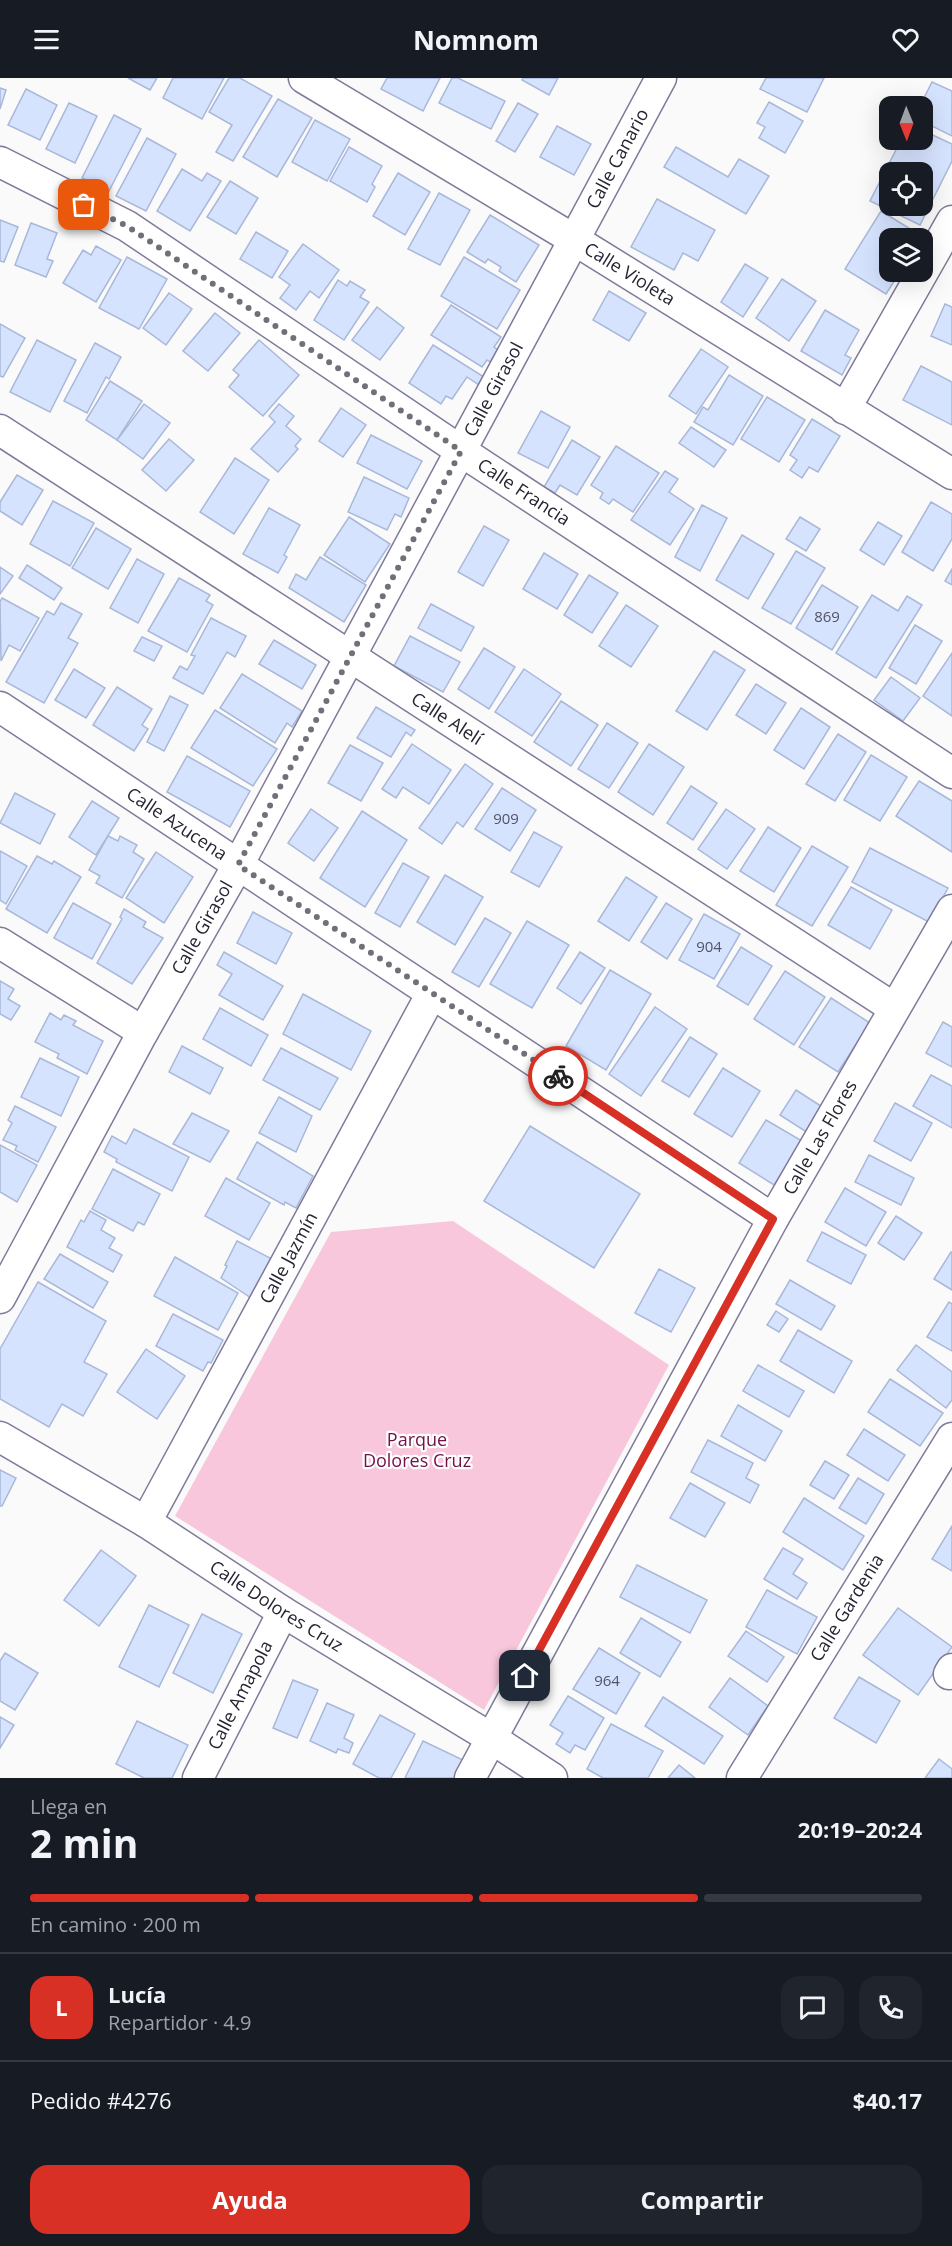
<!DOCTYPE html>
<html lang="es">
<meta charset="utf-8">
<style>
body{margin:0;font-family:"Open Sans",sans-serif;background:#20242c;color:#f1f3f6;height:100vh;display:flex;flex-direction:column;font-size:22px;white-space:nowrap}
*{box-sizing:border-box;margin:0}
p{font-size:20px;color:#9ea1a6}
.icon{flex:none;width:33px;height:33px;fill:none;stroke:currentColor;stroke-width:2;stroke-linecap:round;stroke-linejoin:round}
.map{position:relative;height:1700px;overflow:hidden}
.side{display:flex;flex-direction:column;background:#171b24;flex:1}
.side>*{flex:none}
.needle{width:39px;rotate:179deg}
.buttons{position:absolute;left:879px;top:18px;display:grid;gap:12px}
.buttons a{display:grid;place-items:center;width:54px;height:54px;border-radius:12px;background:#171b24;box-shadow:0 6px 24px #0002;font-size:30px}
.pin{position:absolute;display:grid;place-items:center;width:51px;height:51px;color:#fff;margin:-26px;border-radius:12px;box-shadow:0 3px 9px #0006}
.courier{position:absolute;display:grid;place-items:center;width:60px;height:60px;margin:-30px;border:4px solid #d93025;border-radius:50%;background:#fff;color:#222;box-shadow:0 2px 8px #0007}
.head em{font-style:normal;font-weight:700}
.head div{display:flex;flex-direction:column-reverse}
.head{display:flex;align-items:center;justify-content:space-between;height:102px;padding:0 30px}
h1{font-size:39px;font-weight:700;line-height:45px}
.bar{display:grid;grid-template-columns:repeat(4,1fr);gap:9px 6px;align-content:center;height:72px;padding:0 30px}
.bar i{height:8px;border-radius:4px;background:#363941}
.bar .selected{background:#d93025}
.bar p{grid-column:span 4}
.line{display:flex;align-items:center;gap:15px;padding:0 30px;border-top:2px solid #363941}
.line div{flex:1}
.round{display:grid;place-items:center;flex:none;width:63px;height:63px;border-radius:18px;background:#20242c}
.primary-button{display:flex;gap:12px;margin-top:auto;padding:12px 30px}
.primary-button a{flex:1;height:69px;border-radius:18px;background:#d93025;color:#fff;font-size:24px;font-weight:700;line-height:69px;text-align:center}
.primary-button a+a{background:#20242c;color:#f1f3f6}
header{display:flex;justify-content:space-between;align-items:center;height:78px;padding:0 30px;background:#171b24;font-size:27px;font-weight:700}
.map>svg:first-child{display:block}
.green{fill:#f8c7db}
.building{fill:#d6e3ff;stroke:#a9b8d9;stroke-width:1.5;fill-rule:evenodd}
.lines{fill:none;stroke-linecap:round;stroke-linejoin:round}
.minor-casing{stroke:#807a9a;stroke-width:33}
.minor{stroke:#fff;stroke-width:30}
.done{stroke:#716f78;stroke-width:6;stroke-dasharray:0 10.8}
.route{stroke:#d93025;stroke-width:8}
.labels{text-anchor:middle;stroke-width:4.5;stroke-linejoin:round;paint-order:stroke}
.number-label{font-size:15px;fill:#535465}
.street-label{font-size:18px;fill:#272432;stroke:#fff}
.park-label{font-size:18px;fill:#731048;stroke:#fff}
</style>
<header><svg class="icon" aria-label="menu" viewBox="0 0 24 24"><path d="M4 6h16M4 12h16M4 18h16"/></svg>Nomnom<svg class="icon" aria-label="heart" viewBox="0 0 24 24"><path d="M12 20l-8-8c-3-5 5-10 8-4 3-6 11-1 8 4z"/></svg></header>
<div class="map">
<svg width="952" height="1700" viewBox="0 0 952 1700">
<rect width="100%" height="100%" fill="#fafafa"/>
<path class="green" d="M453,1143L669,1287L484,1632L175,1438L331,1154Z"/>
<g class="building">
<path d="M128,0H157L150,12Z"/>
<path d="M173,0H224L202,41L163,20Z"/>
<path d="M229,0H240L272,18L233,83L216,74L232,47L209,34Z"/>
<path d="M387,0H440L423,33L381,11Z"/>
<path d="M452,0H458L505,23L491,51L439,25Z"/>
<path d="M523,0H558L549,17L522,2Z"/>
<path d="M766,0H824L807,34L760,11Z"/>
<path d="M932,4L952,13V58L922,43V28H920Z"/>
<path d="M0,10L6,12L0,31Z"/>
<path d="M26,11L57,27L40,62L8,47Z"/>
<path d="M278,21L312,40L277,99L243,79Z"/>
<path d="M769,24L803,43L785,75L759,60L765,49L757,45Z"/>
<path d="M69,25L97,38L75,85L46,71Z"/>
<path d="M518,25L538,36L515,74L496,63Z"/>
<path d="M114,37L141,51L109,113L82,100Z"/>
<path d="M315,42L350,61L327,103L292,84Z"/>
<path d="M557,48L591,66L574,97L540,79Z"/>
<path d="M922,52L952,66V83L920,147L870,123L901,62H922ZM890,94H922V128H890Z"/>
<path d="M147,60L176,76L146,133L116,118Z"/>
<path d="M349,69L382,88L372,106L375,109L367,124L330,103Z"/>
<path d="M676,69L728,99L739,81L769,98L746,136L664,89Z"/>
<path d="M182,91L202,103L207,95L221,103L190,153L157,133Z"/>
<path d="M398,95L430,114L405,157L373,138Z"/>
<path d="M230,103L258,120L236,156L207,139Z"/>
<path d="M439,115L470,132L440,187L408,171Z"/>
<path d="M657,121L715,152L698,183L683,175L674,192L631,169Z"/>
<path d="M881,133L917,155L914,160H890V186L885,184L880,193L895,202L886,216L845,191Z"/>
<path d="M490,137L539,167L516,204L499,193L501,189L488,181L485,185L467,174Z"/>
<path d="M0,142L18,149L4,184L0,183Z"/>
<path d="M31,145L57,155L47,181L53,183L46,199L15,187Z"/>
<path d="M256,154L288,173L272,200L240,181Z"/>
<path d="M303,166L339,192L319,220L310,213L296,232L280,220L290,207L279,199Z"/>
<path d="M96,168L121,182L96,224L63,205L83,172L91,177Z"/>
<path d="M127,179L167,201L139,251L99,230Z"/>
<path d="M464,179L520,212L497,251L441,218Z"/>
<path d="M745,186L768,200L743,239L721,224Z"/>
<path d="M782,201L816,223L789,263L756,240Z"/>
<path d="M338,202L347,208L350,203L365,212L360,219L369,224L344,262L314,242Z"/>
<path d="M609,213L646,235L629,263L593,242Z"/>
<path d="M169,215L192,231L166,267L143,250Z"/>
<path d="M945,226L952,229V267L931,258Z"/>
<path d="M451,227L501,259L494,269L498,272L490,284L487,282L482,289L431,257Z"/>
<path d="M377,229L404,250L380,282L352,262Z"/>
<path d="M825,232L859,252L845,277L851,280L842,297L801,273Z"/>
<path d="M215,235L240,255L208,293L183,273Z"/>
<path d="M0,246L25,260L3,299L0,298Z"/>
<path d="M37,262L76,282L50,334L10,314Z"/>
<path d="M259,262L299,297L263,338L229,309L239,297L233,292Z"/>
<path d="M95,265L121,279L109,301L106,299L87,335L64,323Z"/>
<path d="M433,267L484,299L479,307L467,299L452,321L446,318L441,326L409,305Z"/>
<path d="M701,271L728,289L696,336L669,318Z"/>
<path d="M921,288L952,304V347L903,322Z"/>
<path d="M729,297L763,318L733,367L694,344L703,329L708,332Z"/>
<path d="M110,303L142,323L117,362L86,342Z"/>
<path d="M767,319L805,342L779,384L741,361Z"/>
<path d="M144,326L170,345L143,381L117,362Z"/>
<path d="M279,326L294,338L286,348L301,361L295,368L298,371L278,394L251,371L275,344L269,338Z"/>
<path d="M341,330L366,347L343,379L319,363Z"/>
<path d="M541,333L570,349L548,390L518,375Z"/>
<path d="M812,341L840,358L818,394L809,389L802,400L790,392L797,382L790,377Z"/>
<path d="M691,349L726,372L714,389L679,365Z"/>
<path d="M371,357L422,383L407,411L357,385Z"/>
<path d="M169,361L194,382L166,413L142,392Z"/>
<path d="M572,362L600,379L577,417L560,407L555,415L544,409Z"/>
<path d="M616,368L659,395L633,434L613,421L609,426L600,420L603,415L591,407Z"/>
<path d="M235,380L269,402L234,456L200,434Z"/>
<path d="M665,393L678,401L669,414L694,431L670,467L631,442Z"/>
<path d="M17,397L43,412L22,447L0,433V424Z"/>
<path d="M364,399L409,420L401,439L395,436L387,452L348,434Z"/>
<path d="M53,423L94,445L70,488L30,466Z"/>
<path d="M931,424L952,436V461L933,493L902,474Z"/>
<path d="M702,427L727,440L700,493L675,479Z"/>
<path d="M269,430L300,447L284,477L287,479L278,495L243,476Z"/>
<path d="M349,439L390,466L365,504L324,477Z"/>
<path d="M800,439L820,451L806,473L786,461Z"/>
<path d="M878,444L902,458L884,487L860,472Z"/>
<path d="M484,448L509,462L483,508L458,494Z"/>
<path d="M96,450L131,471L108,511L72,490Z"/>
<path d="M742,457L774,476L748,521L716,502Z"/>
<path d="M796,473L825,490L791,546L762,530Z"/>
<path d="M544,475L578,496L557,531L523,511Z"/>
<path d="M320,479L366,507L344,544L289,510L296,496L306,502Z"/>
<path d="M137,481L164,496L138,545L110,530Z"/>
<path d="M27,487L62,510L54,522L19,500Z"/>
<path d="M0,489L13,498L0,516Z"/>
<path d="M952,491V507L945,503Z"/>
<path d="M589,497L618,515L592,555L564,537Z"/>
<path d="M179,500L210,517L206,523L213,527L187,574L148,553Z"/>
<path d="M822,507L858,529L832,572L796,550Z"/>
<path d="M872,517L898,533L907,518L922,527L876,600L836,575Z"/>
<path d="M2,520L39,540L20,573L9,567L1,583L0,524Z"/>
<path d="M61,525L82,536L68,560L78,565L44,625L6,604L47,533L54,537Z"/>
<path d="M431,526L474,549L461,573L418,550Z"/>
<path d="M626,527L658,548L631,589L599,568Z"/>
<path d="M211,540L246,558L235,579L227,574L203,616L173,600L180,588L187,592L195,578L191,577Z"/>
<path d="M915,547L942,563L916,606L889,590Z"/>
<path d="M410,558L460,584L443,614L394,588Z"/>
<path d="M142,559L162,568L154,583L134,573Z"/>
<path d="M274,562L316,587L302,611L259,586Z"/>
<path d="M484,570L515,589L489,631L458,611Z"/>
<path d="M714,573L745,592L707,652L676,633Z"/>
<path d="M952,575V638L923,618Z"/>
<path d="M74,591L105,610L86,640L55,622Z"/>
<path d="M524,591L561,616L532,658L495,634Z"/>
<path d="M242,596L302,633L292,649L287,645L275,665L220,630Z"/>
<path d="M891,599L920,620L903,643L874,622Z"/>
<path d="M756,606L786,625L766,656L736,637Z"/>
<path d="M117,609L152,631L142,647L148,651L134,673L93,647Z"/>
<path d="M170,618L188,627L164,673L147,664Z"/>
<path d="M561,623L598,647L571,688L534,664Z"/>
<path d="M376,629L415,652L411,658L406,654L391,679L357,660Z"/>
<path d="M801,630L830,649L804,691L774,672Z"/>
<path d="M215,632L277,671L253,708L191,670Z"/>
<path d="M607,645L638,665L609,710L578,691Z"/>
<path d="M838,656L866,674L835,723L806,706Z"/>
<path d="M412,666L451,692L429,726L403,709L396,720L382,711Z"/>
<path d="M649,666L684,689L653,737L618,714Z"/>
<path d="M350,667L383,685L361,723L328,705Z"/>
<path d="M871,677L907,699L880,743L844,722Z"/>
<path d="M187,678L250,713L230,749L167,714Z"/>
<path d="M465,686L493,706L463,749L457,744L442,766L419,750Z"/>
<path d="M919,703L952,723V774L896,738Z"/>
<path d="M691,708L717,725L693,762L667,745Z"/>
<path d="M502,710L536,732L510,773L475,751Z"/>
<path d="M15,715L55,736L40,766L0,745Z"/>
<path d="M92,723L119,740L96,777L69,759Z"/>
<path d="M311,731L338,750L314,783L288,765Z"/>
<path d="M726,731L755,751L727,791L698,771Z"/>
<path d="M362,733L407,762L365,829L320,800Z"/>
<path d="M768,749L801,770L774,814L740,793Z"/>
<path d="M534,754L562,769L539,809L511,794Z"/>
<path d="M108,758L118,763L120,758L137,767L133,774L144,781L122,820L96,805L100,798L89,792Z"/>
<path d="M812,768L848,789L812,848L776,827Z"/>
<path d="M870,770L948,810L929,844L852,804Z"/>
<path d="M0,773L27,788L6,826L0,822Z"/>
<path d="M156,774L193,799L164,845L126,820Z"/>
<path d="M37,778L52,786L54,783L81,799L47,855L6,831Z"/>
<path d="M403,785L429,799L400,849L375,835Z"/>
<path d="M445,797L483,819L455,867L417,844Z"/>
<path d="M626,799L657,819L629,863L598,843Z"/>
<path d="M851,809L892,832L870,871L828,847Z"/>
<path d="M73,825L111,846L92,881L54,860Z"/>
<path d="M666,825L692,841L667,881L641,864Z"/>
<path d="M124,831L146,844L143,849L163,860L132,906L97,885L122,841L120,839Z"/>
<path d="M253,834L292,855L276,886L237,865Z"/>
<path d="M704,836L740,856L714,901L679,882Z"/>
<path d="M485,840L511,855L479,909L452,894Z"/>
<path d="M527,843L569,867L532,930L490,906Z"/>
<path d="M741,869L772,888L748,927L717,908Z"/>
<path d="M224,874L283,908L263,942L219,917L232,896L217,887Z"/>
<path d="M580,874L605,890L581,926L557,910Z"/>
<path d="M610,892L651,916L606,992L566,968Z"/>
<path d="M785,893L825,919L794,967L754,941Z"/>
<path d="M0,903L14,911L8,921L20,928L11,942L0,936Z"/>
<path d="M303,916L371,953L351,992L283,956Z"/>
<path d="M831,920L870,945L838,994L799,969Z"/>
<path d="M655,929L687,951L641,1018L609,996Z"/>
<path d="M220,930L268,957L251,988L203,961Z"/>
<path d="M50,935L61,942L64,937L76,943L73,947L103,963L87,996L57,980L59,976L35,964Z"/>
<path d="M943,944L952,949V989L926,975Z"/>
<path d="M690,959L717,976L689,1019L662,1003Z"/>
<path d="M182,968L223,990L210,1016L169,994Z"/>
<path d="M281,970L338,1000L320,1032L263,1002Z"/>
<path d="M40,980L79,999L61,1038L21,1019Z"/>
<path d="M723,990L760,1013L732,1059L694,1036Z"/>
<path d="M931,997L952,1008V1050L913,1028Z"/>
<path d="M796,1012L824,1030L808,1055L780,1037Z"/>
<path d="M279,1019L312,1038L296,1074L259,1055Z"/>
<path d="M895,1025L932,1045L911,1083L874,1063Z"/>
<path d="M15,1028L56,1049L38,1084L15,1072L17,1068L3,1062L12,1045L8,1042Z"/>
<path d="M192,1035L229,1053L210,1084L173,1066Z"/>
<path d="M766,1042L802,1063L774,1107L739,1085Z"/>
<path d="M530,1048L640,1116L594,1190L484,1123Z"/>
<path d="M134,1051L189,1079L172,1113L116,1084L117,1081L104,1074L112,1058L126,1066Z"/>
<path d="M257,1064L313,1098L296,1130L285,1124L284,1127L237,1101Z"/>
<path d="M0,1067L37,1087L17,1124L0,1114Z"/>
<path d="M869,1077L914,1100L901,1127L855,1104Z"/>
<path d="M113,1091L160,1116L144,1147L138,1144L133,1153L92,1131Z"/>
<path d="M226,1100L270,1125L249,1162L205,1138Z"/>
<path d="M845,1110L886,1134L866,1168L825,1144Z"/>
<path d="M90,1133L106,1142L101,1152L115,1160L109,1170L122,1177L113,1194L67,1169L81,1142L84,1144Z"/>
<path d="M896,1138L922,1155L904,1182L878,1165Z"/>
<path d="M822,1154L866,1177L851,1206L807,1183Z"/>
<path d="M237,1163L272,1181L251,1220L221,1200L227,1188L225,1187Z"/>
<path d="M951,1174H952V1212L934,1201Z"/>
<path d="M60,1176L108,1204L93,1230L44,1201Z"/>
<path d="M175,1179L238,1215L218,1252L154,1218Z"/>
<path d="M659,1191L695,1210L671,1254L635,1235Z"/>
<path d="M790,1202L835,1228L821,1252L776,1226Z"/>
<path d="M38,1204L106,1243L84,1284L107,1296L83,1338L62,1326L49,1349L0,1321V1271Z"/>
<path d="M949,1224L952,1226V1273L927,1259Z"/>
<path d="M776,1233L788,1241L779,1254L767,1247Z"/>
<path d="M173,1236L223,1262L211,1285L208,1284L203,1293L156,1268Z"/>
<path d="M798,1252L852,1283L834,1315L780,1283Z"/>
<path d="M916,1267L952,1294V1322L946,1330L897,1292Z"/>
<path d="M146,1271L185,1298L157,1341L117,1314Z"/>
<path d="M758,1287L804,1313L789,1339L743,1313Z"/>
<path d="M890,1301L943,1335L920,1368L868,1334Z"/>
<path d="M738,1327L782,1353L765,1383L721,1358Z"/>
<path d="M864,1351L905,1377L888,1403L847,1377Z"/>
<path d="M708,1362L753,1385L746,1400L759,1407L750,1425L691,1394Z"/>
<path d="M825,1383L849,1397L834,1421L810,1407Z"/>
<path d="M0,1392L16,1400L2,1428H0Z"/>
<path d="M858,1400L884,1416L866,1446L839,1430Z"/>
<path d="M690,1405L725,1425L705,1459L670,1440Z"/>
<path d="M804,1420L864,1458L843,1492L783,1454Z"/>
<path d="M952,1448V1493L932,1481Z"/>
<path d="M783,1470L803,1481L793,1496L807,1505L797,1521L764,1501Z"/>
<path d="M101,1472L136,1498L99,1548L64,1522Z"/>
<path d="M637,1487L707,1522L690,1555L620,1519Z"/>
<path d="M767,1512L817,1539L797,1576L746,1549Z"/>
<path d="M149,1527L189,1547L159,1609L119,1589Z"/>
<path d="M898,1530L952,1569L918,1617L863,1577Z"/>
<path d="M202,1536L242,1556L213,1615L173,1595Z"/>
<path d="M641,1540L681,1564L660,1599L620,1575Z"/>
<path d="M746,1553L784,1579L767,1604L728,1578Z"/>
<path d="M599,1570L640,1595L616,1636L573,1611Z"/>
<path d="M5,1575L38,1595L15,1632L0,1623V1583Z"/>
<path d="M859,1599L900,1623L876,1665L834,1640Z"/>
<path d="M730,1600L768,1628L748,1657L709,1629Z"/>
<path d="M293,1602L318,1612L297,1660L273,1650Z"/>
<path d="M568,1618L604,1640L585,1672L575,1667L570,1675L556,1666L563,1655L550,1647Z"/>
<path d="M663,1619L723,1658L704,1686L645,1648Z"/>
<path d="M327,1625L354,1637L344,1660L353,1665L349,1675L338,1671L336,1675L310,1663Z"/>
<path d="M380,1637L415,1656L391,1700H379L353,1686Z"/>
<path d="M0,1639L14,1647L0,1670Z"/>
<path d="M137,1643L188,1667L172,1700H144L116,1686Z"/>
<path d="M611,1646L663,1673L648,1700H603L587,1691Z"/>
<path d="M423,1663L463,1682L454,1700H405Z"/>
<path d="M939,1681L952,1691V1700H925Z"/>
<path d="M679,1687L695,1700H668Z"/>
</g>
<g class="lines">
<g class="minor-casing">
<g id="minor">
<path id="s1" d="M304,0L573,161L952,396"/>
<path id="s2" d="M0,84L127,148L461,373L952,695"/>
<path d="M845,331L952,143"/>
<path id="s3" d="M0,352L894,930"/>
<path id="s4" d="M0,629L773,1141"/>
<path d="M0,865L143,954"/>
<path id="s5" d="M0,1220L143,954L238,787L661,0"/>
<path id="s6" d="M0,1359L146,1444L283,1534L491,1660L552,1700"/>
<path id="s7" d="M146,1444L432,915"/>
<path d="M949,1596L952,1591"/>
<path id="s8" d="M198,1700L283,1534"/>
<path id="s9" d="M470,1700L773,1141L952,832"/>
<path id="s10" d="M742,1700L952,1360"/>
</g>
</g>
<use href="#minor" class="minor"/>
</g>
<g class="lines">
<path class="done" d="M84,127L127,148L461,373L238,787L558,998"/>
<path class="route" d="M525,1598L773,1141L558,998"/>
</g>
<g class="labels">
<g class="number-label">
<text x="827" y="544">869</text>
<text x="506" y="746">909</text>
<text x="709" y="874">904</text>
<text x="607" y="1608">964</text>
</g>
<g class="street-label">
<text dy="6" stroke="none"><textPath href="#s5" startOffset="1296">Calle Canario</textPath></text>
<text dy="6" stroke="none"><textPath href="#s1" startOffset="380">Calle Violeta</textPath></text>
<text dy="6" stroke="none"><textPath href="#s5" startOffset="1034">Calle Girasol</textPath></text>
<text dy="6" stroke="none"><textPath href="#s2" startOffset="620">Calle Francia</textPath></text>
<text dy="6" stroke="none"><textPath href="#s3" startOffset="532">Calle Alelí</textPath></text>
<text dy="6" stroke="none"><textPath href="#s4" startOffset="212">Calle Azucena</textPath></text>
<text dy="6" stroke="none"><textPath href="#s5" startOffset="422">Calle Girasol</textPath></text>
<text dy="6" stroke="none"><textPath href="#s9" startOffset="730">Calle Las Flores</textPath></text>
<text dy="6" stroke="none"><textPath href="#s7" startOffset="300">Calle Jazmín</textPath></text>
<text dy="6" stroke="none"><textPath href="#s6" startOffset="324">Calle Dolores Cruz</textPath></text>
<text dy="6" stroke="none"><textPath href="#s10" startOffset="200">Calle Gardenia</textPath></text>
<text dy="6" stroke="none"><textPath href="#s8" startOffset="93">Calle Amapola</textPath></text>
</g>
<g class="park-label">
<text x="417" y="1368">Parque<tspan x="417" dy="21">Dolores Cruz</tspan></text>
</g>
</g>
</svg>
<div class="buttons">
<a><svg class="needle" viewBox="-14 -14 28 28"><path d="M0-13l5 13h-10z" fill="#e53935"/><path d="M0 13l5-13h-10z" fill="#9ea1a6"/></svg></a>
<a><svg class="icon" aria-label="locate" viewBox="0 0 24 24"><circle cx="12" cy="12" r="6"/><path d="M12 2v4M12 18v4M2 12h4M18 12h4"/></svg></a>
<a><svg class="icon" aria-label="layers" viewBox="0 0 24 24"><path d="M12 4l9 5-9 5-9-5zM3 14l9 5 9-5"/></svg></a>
</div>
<div class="pin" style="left:84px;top:127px;background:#ea580c"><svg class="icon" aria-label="bag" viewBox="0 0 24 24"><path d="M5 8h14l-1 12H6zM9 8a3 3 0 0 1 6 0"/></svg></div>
<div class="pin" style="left:525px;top:1598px;background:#1f2937"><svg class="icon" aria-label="home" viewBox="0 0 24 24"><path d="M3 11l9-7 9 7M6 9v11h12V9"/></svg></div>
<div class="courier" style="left:558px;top:998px"><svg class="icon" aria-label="bike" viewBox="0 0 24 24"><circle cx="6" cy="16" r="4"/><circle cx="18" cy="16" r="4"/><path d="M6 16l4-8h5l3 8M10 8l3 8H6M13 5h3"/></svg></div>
</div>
<section class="side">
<div class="head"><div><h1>2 min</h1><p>Llega en</p></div><em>20:19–20:24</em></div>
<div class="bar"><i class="selected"></i><i class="selected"></i><i class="selected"></i><i></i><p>En camino · 200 m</p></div>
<div class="line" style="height:108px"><b class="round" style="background:#d93025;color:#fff">L</b><div><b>Lucía</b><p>Repartidor · 4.9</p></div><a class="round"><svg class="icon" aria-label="chat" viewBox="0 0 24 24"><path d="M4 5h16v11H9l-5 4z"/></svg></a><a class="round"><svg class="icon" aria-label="phone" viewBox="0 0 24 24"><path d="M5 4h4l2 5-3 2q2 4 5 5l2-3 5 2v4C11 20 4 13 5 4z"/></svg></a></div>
<div class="line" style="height:78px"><div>Pedido #4276</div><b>$40.17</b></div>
<div class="primary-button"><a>Ayuda</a><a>Compartir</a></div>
</section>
